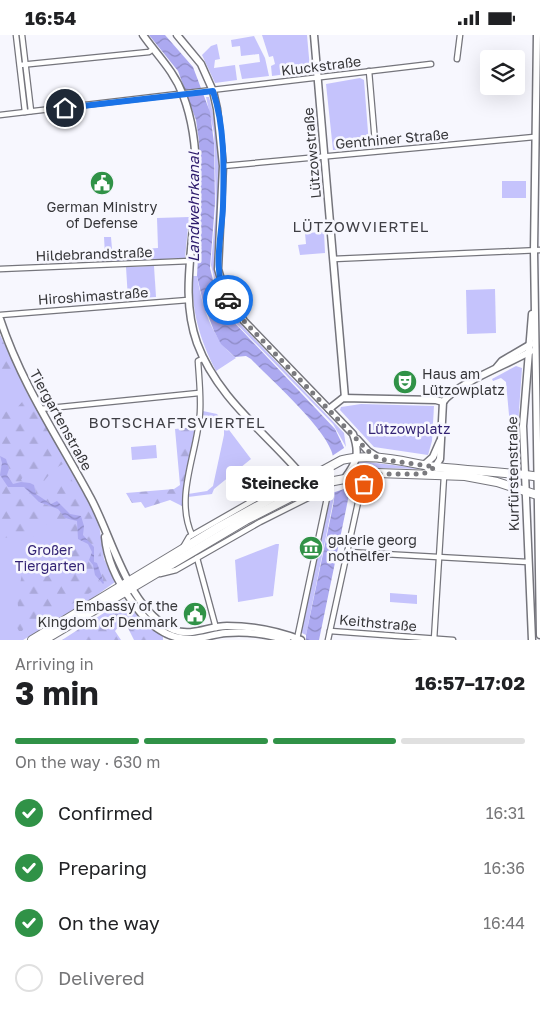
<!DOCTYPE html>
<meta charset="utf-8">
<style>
body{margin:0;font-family:"Golos Text",sans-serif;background:#f6f6f6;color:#202124;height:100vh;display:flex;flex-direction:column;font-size:19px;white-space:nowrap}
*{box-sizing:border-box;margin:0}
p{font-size:16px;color:#757577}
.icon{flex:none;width:28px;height:28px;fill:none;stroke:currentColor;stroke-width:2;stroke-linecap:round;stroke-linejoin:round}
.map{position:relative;height:605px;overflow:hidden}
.sheet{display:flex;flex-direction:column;background:#fff;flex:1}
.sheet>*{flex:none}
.fabs{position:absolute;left:480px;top:15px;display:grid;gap:10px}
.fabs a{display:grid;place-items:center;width:45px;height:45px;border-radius:5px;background:#fff;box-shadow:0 5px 20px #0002;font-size:25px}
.pin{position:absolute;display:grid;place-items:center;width:42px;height:42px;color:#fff;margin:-21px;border:2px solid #fff;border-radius:50%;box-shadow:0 1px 5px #0007}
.courier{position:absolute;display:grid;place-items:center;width:50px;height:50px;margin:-25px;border:4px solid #1a73e8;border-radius:50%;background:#fff;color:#222;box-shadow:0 1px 6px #0007}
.bubble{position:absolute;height:35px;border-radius:5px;background:#fff;box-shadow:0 5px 20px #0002;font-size:16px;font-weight:700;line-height:35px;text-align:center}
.headline em{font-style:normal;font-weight:700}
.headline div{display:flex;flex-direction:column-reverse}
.headline{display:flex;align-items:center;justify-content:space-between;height:85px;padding:0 15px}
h1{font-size:32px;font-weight:700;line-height:38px}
.bar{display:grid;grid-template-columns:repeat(4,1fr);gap:8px 5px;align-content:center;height:60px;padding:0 15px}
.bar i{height:6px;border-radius:4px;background:#e0e0e0}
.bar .on{background:#309247}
.bar p{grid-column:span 4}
ol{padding:0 15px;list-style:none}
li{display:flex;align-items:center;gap:15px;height:55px}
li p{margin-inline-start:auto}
li .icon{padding:5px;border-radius:50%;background:#309247;color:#fff;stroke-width:4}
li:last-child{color:#757577}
li i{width:28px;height:28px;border:2px solid #e0e0e0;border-radius:50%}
.status{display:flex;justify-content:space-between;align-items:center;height:35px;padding:0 25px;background:#fff;direction:ltr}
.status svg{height:14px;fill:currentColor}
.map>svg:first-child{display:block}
.green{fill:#c5c3fc}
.forest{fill:url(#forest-firs)}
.water{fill:url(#water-waves)}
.pier{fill:#f7f7fe}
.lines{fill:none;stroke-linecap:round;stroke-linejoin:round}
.stream{stroke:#aca9f0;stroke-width:1}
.street-casing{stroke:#75757c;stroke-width:7}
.secondary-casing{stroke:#75757c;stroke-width:9}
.primary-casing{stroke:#75757c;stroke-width:10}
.street{stroke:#fff;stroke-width:4.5}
.secondary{stroke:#fff;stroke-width:6}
.primary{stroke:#fff;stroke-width:8}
.done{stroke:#7a7a7e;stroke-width:5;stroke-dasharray:0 9}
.route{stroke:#1a73e8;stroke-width:6}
.labels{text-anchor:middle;stroke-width:5;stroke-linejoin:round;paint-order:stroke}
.street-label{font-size:14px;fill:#363639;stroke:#f7f7fe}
.poi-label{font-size:14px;fill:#363639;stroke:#f7f7fe;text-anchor:start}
.park-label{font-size:14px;fill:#332374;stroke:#f7f7fe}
.water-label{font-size:15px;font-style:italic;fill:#2d1b6c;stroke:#f7f7fe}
.neighbourhood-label{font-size:15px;letter-spacing:1px;fill:#3f3f45;stroke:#f7f7fe}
</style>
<div class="status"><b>16:54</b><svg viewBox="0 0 49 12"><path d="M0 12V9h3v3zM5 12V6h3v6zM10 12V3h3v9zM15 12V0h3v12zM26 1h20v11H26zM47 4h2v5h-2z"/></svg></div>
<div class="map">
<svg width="540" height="605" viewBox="0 0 540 605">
<defs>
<pattern id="forest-firs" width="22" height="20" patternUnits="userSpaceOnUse" patternTransform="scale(1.25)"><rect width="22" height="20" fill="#c5c3fc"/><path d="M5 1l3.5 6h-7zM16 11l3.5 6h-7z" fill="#aaa8d9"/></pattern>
<pattern id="water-waves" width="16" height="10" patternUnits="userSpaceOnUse" patternTransform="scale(1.25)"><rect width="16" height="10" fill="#aca9f0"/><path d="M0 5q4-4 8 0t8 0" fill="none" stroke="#8d8ac3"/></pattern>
</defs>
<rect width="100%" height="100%" fill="#f7f7fe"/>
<g class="green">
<path d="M262,0H307L310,34L308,36L272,41L271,31L275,29L273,21L269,22Z"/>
<path d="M254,1L265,23L269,41L242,44L239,30L260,27L259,19L241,21L240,11L232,12L231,5Z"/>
<path d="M217,9L220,24L215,25L214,33L235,30L237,45L215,48L202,20L211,11Z"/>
<path d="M360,43L364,45L369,110L368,112L354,113L352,111L350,114L333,115L326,49Z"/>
<path d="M206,62H209C218,94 220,128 219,161C218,199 204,245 229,277L344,398L346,412L333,389L232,284L218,260L211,230L216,173L214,98Z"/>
<rect x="502" y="146" width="24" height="17"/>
<path d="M189,182L185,223L101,227V220H105L104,202H111L112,214H126L127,218H143V214L158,213L157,183Z"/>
<path d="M324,197L325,218L300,220L298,210L306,209L305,198Z"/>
<path d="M154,231L156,262L128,264L126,232Z"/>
<path d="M193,241H197C202,270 211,303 236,323L216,336C200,305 191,276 193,241Z"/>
<path d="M495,254L496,298L467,299L466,255Z"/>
<path d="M0,300L28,360L94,475L99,489L104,524L115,547L90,565L23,605H0Z"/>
<path d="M516,331L522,333L518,390L510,391L506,347L501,343L493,346L492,344Z"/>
<path d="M361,369L434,371L432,406L428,420L374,412L340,375L341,372Z"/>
<path d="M203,376L217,379L251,424L214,454L212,459L188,462V459L207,456L213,451L224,400V394L219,385L203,380Z"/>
<path d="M156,410L157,423L132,425L131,412Z"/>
<path d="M359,426L426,434L379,433L356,437L355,433Z"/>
<path d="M335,457L306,600L300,597L328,460Z"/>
<path d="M276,509H279L273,561L238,567L235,525Z"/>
<path d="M390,558L417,560V569L390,567Z"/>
</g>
<g class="forest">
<path d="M0,300L18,338L0,346Z"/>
<path d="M28,360L54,405L47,412L58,420L63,429L54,434L44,446L32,435L25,438L21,445L23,447L13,449L7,440L9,434L6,424L0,421V378L16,374Z"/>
<path d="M195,392L184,453V472L170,465L145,473L141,467L132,468L126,458L174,454L180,450L175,394Z"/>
<path d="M68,438L96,490L102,527L111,545L72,569H58L44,582L27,589L22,596H19L16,591L19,578L17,564L24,529L32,524L38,512L75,514L78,510L60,485L52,484L34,501L20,504L1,502L0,440L10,453L24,452L39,467L58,474L67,483L77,486C79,492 76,498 79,503C86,515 95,508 89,527L93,530L95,540L102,549L103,543L99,538L97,528L93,525L94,512L83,502L78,480H70L57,466L51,469L36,459L35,452C49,460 58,448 68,438Z"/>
<path d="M124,565L147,591L163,601V605H134L124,585L115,596L121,605H62Z"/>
</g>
<g class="water">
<path d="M149,0H165L193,32L210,77L214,108L215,168L210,233L217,261L232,285L335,394L347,419L350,455L319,605H306V600L333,471C336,454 337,437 333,421C327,394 271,345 251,324L246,321L235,322L221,309L214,296L203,267L197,241L201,171L199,106L196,85L178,36Z"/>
<path d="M0,421L6,424L9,434L7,440L13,449L21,447L30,448L34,450L36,459L51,469L57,466L70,479L81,481L84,491L83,500L94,512V527L97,528L104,548L103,549L95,540L93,530L89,525L92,517L88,509L78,504L77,486L65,483L58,474L39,467L24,452H8L0,440L2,428Z"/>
</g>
<path class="pier" d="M347,411L353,451L335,457L332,421Z"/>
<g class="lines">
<path class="stream" d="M111,590L114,593"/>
<g class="street-casing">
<g id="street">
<path d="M16,0L25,77"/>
<path d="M22,0L31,76"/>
<path d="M457,24L460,0"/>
<path d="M20,30L149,17L153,14"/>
<path d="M369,36L375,107"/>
<path d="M0,80L431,29"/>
<path d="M223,131L534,102"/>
<path d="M333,224L540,215"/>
<path d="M0,234L190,226"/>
<path d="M0,280L188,265"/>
<path d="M40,374L199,358"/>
<path d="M192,500C174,461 198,417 200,377C201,360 199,343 198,326L204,323"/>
<path d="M182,514L189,502L259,462L286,448H297"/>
<path d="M348,517L528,527"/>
<path d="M197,523L216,593"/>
<path d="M160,539L176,535L260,487L328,453L332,447"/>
<path d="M330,596L453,605"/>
<path d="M297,604L327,463L324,455"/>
<path d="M328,605L364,440"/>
<path d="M434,605L444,441"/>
</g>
</g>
<g class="secondary-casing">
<g id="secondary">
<path d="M143,0C157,20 174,36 183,60C197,97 198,141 194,180C191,224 182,266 197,308C218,365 268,399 305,444L317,451"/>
<path d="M177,0L201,29L213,56L217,74L223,131L218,234L226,262L244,286L353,399C360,418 357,427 345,443"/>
<path d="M314,0L345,363"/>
<path d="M537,0L534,216L540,600"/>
<path d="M0,284C21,348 57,401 89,460C112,500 127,575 174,595C192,602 209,591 227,591C251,591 278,596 301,605"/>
<path d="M497,332L502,326L531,309"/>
<path d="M443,367C457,348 509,329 531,316"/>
<path d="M329,374L343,363L436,365L443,367"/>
<path d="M357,404L368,416L379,423"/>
<path d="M424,430L433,422L440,406"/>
<path d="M423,439L435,432L440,424L443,367"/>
<path d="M105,502C107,526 117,546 131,565C145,586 165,605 192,604C204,603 215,599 226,598C247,596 267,599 287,605"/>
<path d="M532,605L523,391L532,279"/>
</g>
</g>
<g class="primary-casing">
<g id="primary">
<path d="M32,605L219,492L342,425C373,417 406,428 437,432C471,436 506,437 540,442"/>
<path d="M44,605L246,485L295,460L334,446L377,438L465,441L497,447L540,461"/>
</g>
</g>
<use href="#street" class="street"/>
<use href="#secondary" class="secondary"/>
<use href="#primary" class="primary"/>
</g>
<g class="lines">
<path class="done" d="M228,265L244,286L368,416L379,424L435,432L423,439H364V449"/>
<path class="route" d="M65,73L213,56C225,92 224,133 223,171C222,202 211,237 228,265"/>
</g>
<defs>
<g id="civic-disc" transform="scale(1.25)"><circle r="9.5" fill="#309247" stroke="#f7f7fe"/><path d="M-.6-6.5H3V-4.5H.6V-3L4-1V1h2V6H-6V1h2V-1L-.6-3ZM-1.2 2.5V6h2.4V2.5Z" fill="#fff"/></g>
<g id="theatre-disc" transform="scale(1.25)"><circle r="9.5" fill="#309247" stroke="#f7f7fe"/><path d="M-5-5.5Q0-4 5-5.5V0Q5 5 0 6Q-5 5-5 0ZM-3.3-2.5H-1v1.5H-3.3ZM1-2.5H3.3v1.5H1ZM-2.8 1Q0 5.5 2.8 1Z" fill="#fff"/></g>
<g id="museum-disc" transform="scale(1.25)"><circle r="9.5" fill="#309247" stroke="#f7f7fe"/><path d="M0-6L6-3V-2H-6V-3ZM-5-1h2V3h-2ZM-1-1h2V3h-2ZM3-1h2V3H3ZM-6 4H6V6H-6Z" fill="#fff"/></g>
</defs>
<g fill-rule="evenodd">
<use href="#civic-disc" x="102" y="148"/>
<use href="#theatre-disc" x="405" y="347"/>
<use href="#museum-disc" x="311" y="513"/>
<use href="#civic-disc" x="195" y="579"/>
</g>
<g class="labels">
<g class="street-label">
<text transform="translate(321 31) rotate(-7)" y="5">Kluckstraße</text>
<text transform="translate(392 104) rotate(-5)" y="5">Genthiner Straße</text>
<text transform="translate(312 118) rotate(-95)" y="5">Lützowstraße</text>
<text transform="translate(94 219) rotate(-2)" y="5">Hildebrandstraße</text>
<text transform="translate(93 261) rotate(-4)" y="5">Hiroshimastraße</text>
<text transform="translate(61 385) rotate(61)" y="5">Tiergartenstraße</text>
<text transform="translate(513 439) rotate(-91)" y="5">Kurfürstenstraße</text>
<text transform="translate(378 588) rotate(5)" y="5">Keithstraße</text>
</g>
<g class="poi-label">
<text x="102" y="177" text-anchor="middle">German Ministry<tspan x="102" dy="16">of Defense</tspan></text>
<text x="422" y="344">Haus am<tspan x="422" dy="16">Lützowplatz</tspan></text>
<text x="328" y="510">galerie georg<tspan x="328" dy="16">nothelfer</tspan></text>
<text x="178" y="576" text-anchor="end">Embassy of the<tspan x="178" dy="16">Kingdom of Denmark</tspan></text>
</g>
<g class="park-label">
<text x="409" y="399">Lützowplatz</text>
<text x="50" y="520">Großer<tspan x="50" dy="16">Tiergarten</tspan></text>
</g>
<g class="water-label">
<text transform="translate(194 172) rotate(-90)" y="5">Landwehrkanal</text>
</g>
<g class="neighbourhood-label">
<text x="361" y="197">LÜTZOWVIERTEL</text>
<text x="177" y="393">BOTSCHAFTSVIERTEL</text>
</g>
</g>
</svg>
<div class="fabs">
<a><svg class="icon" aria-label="layers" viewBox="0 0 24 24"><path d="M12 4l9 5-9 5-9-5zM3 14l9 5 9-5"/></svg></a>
</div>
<div class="pin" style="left:364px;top:449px;background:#ea580c"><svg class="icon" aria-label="bag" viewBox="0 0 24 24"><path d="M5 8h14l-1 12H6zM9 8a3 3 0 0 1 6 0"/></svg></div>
<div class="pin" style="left:65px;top:73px;background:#1f2937"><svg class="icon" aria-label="home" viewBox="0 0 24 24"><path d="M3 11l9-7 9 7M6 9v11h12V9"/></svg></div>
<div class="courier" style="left:228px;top:265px"><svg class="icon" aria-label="car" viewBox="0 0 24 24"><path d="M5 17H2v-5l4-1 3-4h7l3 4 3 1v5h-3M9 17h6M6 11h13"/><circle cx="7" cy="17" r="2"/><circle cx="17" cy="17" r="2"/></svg></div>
<div class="bubble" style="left:226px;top:431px;width:108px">Steinecke</div>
</div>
<section class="sheet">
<div class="headline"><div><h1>3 min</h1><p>Arriving in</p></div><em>16:57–17:02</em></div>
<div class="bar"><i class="on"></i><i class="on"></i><i class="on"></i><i></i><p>On the way · 630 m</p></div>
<ol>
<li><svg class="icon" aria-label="check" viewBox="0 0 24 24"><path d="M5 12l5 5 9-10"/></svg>Confirmed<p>16:31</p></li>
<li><svg class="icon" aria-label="check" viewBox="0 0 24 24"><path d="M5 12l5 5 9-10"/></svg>Preparing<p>16:36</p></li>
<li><svg class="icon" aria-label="check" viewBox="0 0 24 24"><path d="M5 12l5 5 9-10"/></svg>On the way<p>16:44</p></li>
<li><i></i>Delivered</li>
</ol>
</section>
